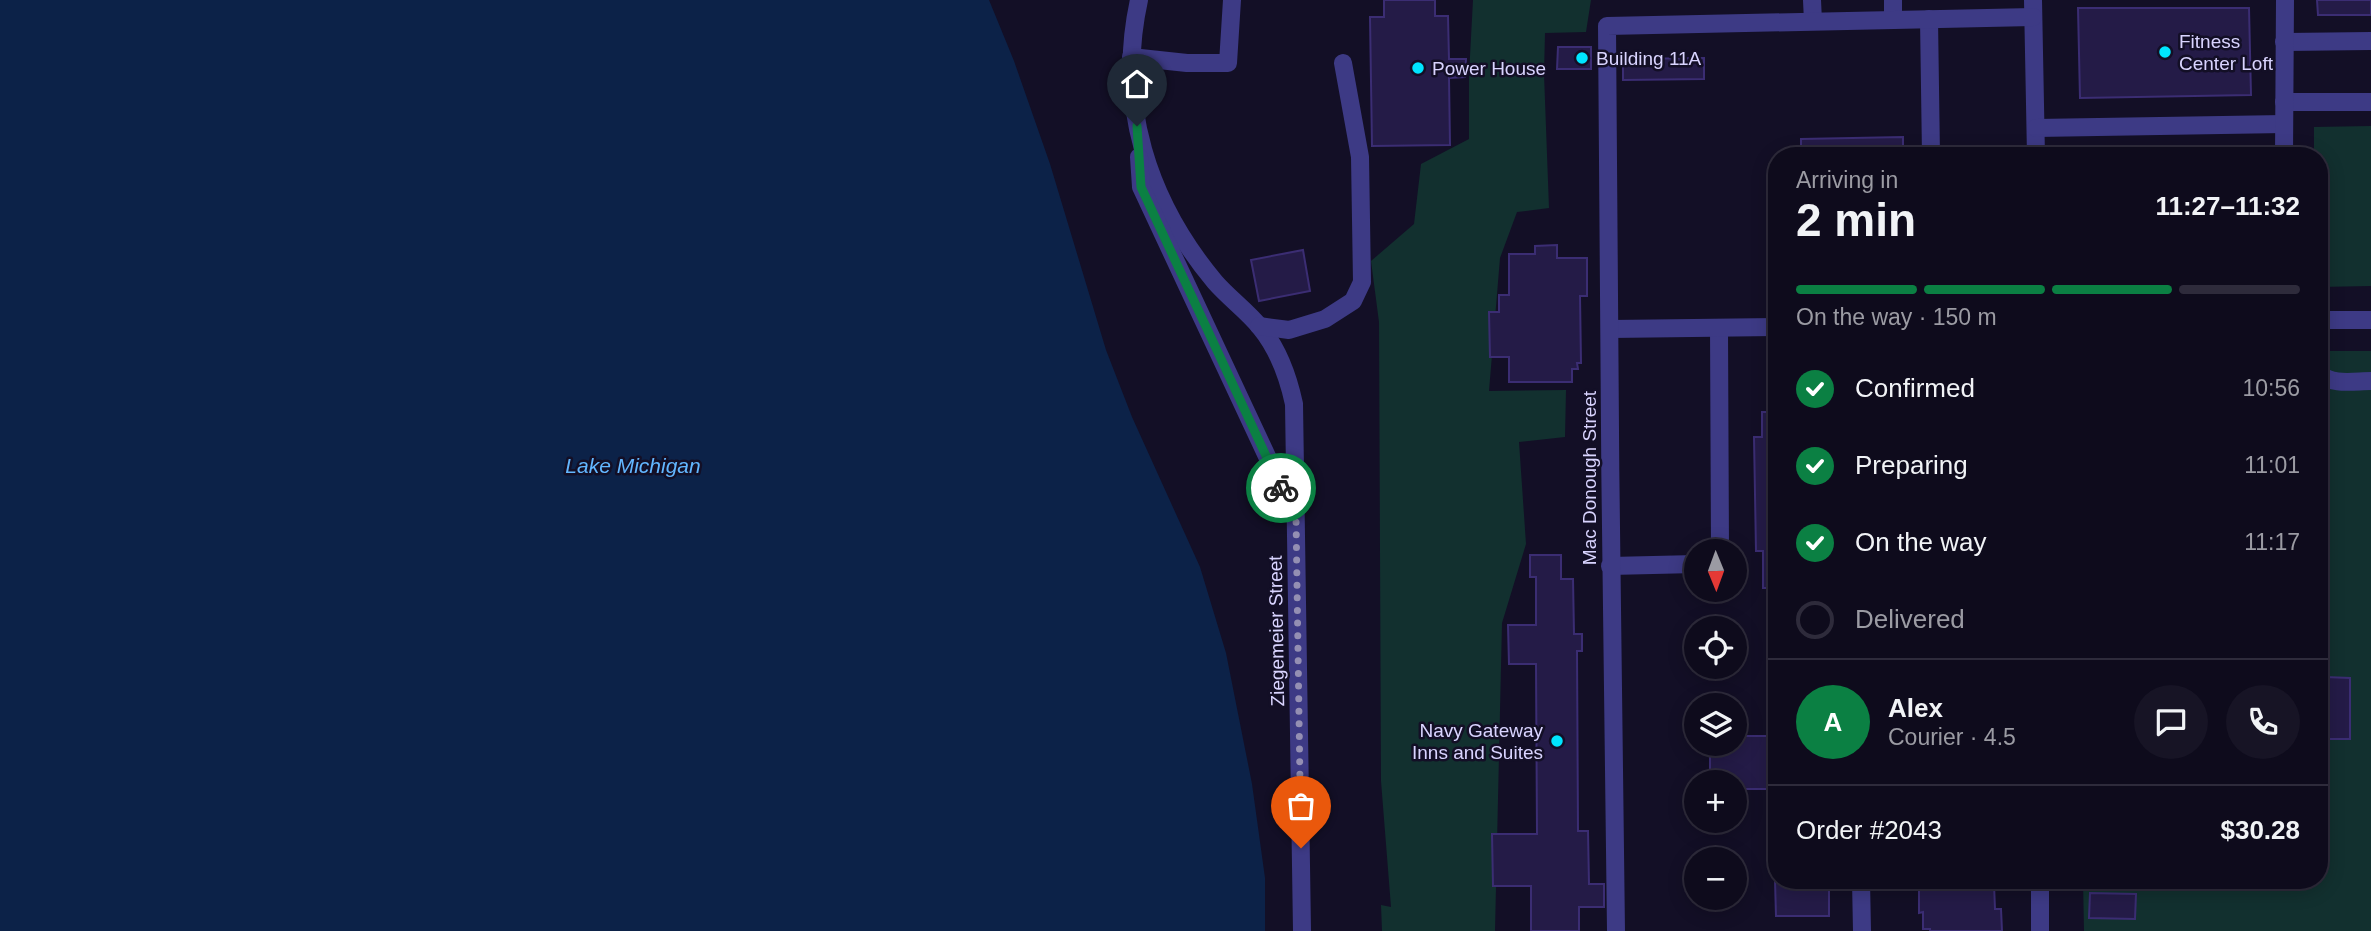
<!DOCTYPE html>
<meta charset="utf-8">
<style>
body{margin:0;font-family:Arial,sans-serif;background:#171425;color:#f1f3f6;height:100vh;display:flex;flex-direction:column;font-size:26px;white-space:nowrap}
*{box-sizing:border-box;margin:0}
p{font-size:23px;color:#9b9ba3}
.icon{flex:none;width:38px;height:38px;fill:none;stroke:currentColor;stroke-width:2;stroke-linecap:round;stroke-linejoin:round}
.map{position:relative;flex:1;overflow:hidden}
.details{position:absolute;left:1768px;top:147px;width:560px;height:742px;display:flex;flex-direction:column;background:#0e0b1c;border-radius:28px;box-shadow:0 4px 18px #0003,0 0 0 2px #2e2b3b}
.details>*{flex:none}
.needle{width:46px;rotate:179deg}
.controls{position:absolute;left:1684px;top:539px;display:grid;gap:14px}
.controls a{display:grid;place-items:center;width:63px;height:63px;border-radius:50%;background:#0e0b1c;box-shadow:0 4px 18px #0003,0 0 0 2px #2e2b3b;font-size:35px}
.pin{position:absolute;display:grid;place-items:center;width:60px;height:60px;color:#fff;margin:-72px -30px;border-radius:50% 50% 50% 0;rotate:-45deg;box-shadow:0 0 7px #0007}
.pin .icon{rotate:45deg}
.courier{position:absolute;display:grid;place-items:center;width:70px;height:70px;margin:-35px;border:5px solid #0b8043;border-radius:50%;background:#fff;color:#222;box-shadow:0 2px 9px #0007}
.summary em{font-style:normal;font-weight:700}
.summary div{display:flex;flex-direction:column-reverse}
.summary{display:flex;align-items:center;justify-content:space-between;height:119px;padding:0 28px}
h1{font-size:46px;font-weight:700;line-height:52px}
.bar{display:grid;grid-template-columns:repeat(4,1fr);gap:10px 7px;align-content:center;height:84px;padding:0 28px}
.bar i{height:9px;border-radius:5px;background:#2e2b3b}
.bar .current{background:#0b8043}
.bar p{grid-column:span 4}
.line{display:flex;align-items:center;gap:18px;padding:0 28px;border-top:2px solid #2e2b3b}
.line div{flex:1}
.round{display:grid;place-items:center;flex:none;width:74px;height:74px;border-radius:37px;background:#171425}
ol{padding:0 28px;list-style:none}
li{display:flex;align-items:center;gap:21px;height:77px}
li p{margin-inline-start:auto}
li .icon{padding:7px;border-radius:50%;background:#0b8043;color:#fff;stroke-width:4}
li:last-child{color:#9b9ba3}
li i{width:38px;height:38px;border:4px solid #2e2b3b;border-radius:50%}
.map>svg:first-child{display:block}
.green{fill:#12302f}
.water{fill:#0c2248}
.building{fill:#241b47;stroke:#3b2d73;stroke-width:2}
.lines{fill:none;stroke-linecap:round;stroke-linejoin:round}
.minor{stroke:#3d3a85;stroke-width:18}
.done{stroke:#948fb3;stroke-width:7;stroke-dasharray:0 12.6}
.route{stroke:#0b8043;stroke-width:9}
.poi-dot{fill:#00e5ff;stroke:#130f26;stroke-width:2.5}
.labels{text-anchor:middle;stroke-width:5;stroke-linejoin:round;paint-order:stroke}
.poi-label{font-size:19px;fill:#d9d4ff;stroke:#130f26;text-anchor:start}
.street-label{font-size:19px;fill:#d9d4ff;stroke:#130f26}
.water-label{font-size:21px;font-style:italic;fill:#62b6ff;stroke:#130f26}
</style>
<div class="map">
<svg width="2371" height="931" viewBox="0 0 2371 931">
<rect width="100%" height="100%" fill="#130f26"/>
<g class="green">
<path d="M1473,0H1591L1586,32L1545,33L1544,74L1549,208L1517,212L1500,258L1489,391L1566,390L1565,437L1519,442L1526,544L1502,623L1495,931H1382L1381,905L1391,907L1381,781L1379,322L1371,261L1414,224L1421,164L1469,139V75Z"/>
<path d="M2371,126V286L2319,287V156H2314V127Z"/>
<path d="M2319,351H2371V931H2084L2083,880H2319Z"/>
</g>
<path class="water" d="M0,0H989L1014,61L1050,164L1106,350L1132,417L1200,567L1226,653L1252,784L1265,878V931H0Z"/>
<g class="building">
<path d="M1384,0H1435V16H1448L1449,59H1466L1465,77L1449,78L1450,145L1372,146L1370,17H1384Z"/>
<path d="M2317,0H2371V15H2318Z"/>
<path d="M2078,8H2249L2251,95L2080,98Z"/>
<path d="M1558,47H1591V69H1557Z"/>
<path d="M1704,58V79L1623,80V59Z"/>
<path d="M1903,137V156H1801V139Z"/>
<path d="M1557,245V258H1587V296H1580L1581,363H1577L1578,369H1572V382H1509V357H1490L1489,312H1499V295H1509V254H1535V246Z"/>
<path d="M1303,250L1310,291L1259,301L1251,260Z"/>
<path d="M1762,412H1776V588H1763V551H1756L1754,437H1762Z"/>
<path d="M1530,555H1561V579H1573L1574,634H1582V651H1577L1578,831H1588L1589,884H1604V907H1579V931H1531V886H1493L1492,834H1537L1536,664H1509L1508,625H1536V577H1530Z"/>
<path d="M2325,677L2350,678V739H2325Z"/>
<path d="M1734,736H1776V789H1734V782H1719V777L1710,776V744H1734Z"/>
<path d="M1775,880H1829V916H1776Z"/>
<path d="M1994,884L1995,909H2001L2002,931H1930V929H1923V912L1919,913V885Z"/>
<path d="M2090,893L2136,894L2135,919L2089,918Z"/>
</g>
<g class="lines">
<g class="minor">
<path d="M1139,0C1116,104 1148,202 1215,282C1229,298 1247,311 1260,327C1279,350 1288,376 1294,404L1302,931"/>
<path d="M1812,0L1813,21"/>
<path d="M2033,0L2036,156"/>
<path d="M1929,19L1931,156"/>
<path d="M1893,20V0"/>
<path d="M2284,42L2371,41"/>
<path d="M1131,57L1187,63H1228L1232,0"/>
<path d="M2284,102H2371"/>
<path d="M2036,128L2284,124"/>
<path d="M2284,156L2285,0"/>
<path d="M1139,157L1141,187L1293,512"/>
<path d="M2319,320H2371"/>
<path d="M1259,326L1289,330L1325,319L1353,301L1362,282L1360,157L1343,63"/>
<path d="M1719,328L1720,551"/>
<path d="M1610,329L1776,327"/>
<path d="M2319,373C2332,386 2354,381 2371,381"/>
<path d="M1610,566L1696,564"/>
<path d="M1861,880L1862,931"/>
<path d="M2040,880V931"/>
<path d="M1616,931C1611,629 1609,328 1607,26L2033,17"/>
</g>
</g>
<g class="lines">
<path class="done" d="M1281,488L1296,518L1301,848"/>
<path class="route" d="M1137,126L1141,187L1281,488"/>
</g>
<g class="poi-dot">
<circle cx="2165" cy="52" r="7"/>
<circle cx="1582" cy="58" r="7"/>
<circle cx="1418" cy="68" r="7"/>
<circle cx="1557" cy="741" r="7"/>
</g>
<g class="labels">
<g class="poi-label">
<text x="2179" y="48">Fitness<tspan x="2179" dy="22">Center Loft</tspan></text>
<text x="1596" y="65">Building 11A</text>
<text x="1432" y="75">Power House</text>
<text x="1543" y="737" text-anchor="end">Navy Gateway<tspan x="1543" dy="22">Inns and Suites</tspan></text>
</g>
<g class="street-label">
<text transform="translate(1589 478) rotate(-90)" y="7">Mac Donough Street</text>
<text transform="translate(1276 631) rotate(-91)" y="7">Ziegemeier Street</text>
</g>
<g class="water-label">
<text x="633" y="473">Lake Michigan</text>
</g>
</g>
</svg>
<div class="controls">
<a><svg class="needle" viewBox="-14 -14 28 28"><path d="M0-13l5 13h-10z" fill="#e53935"/><path d="M0 13l5-13h-10z" fill="#9b9ba3"/></svg></a>
<a><svg class="icon" aria-label="locate" viewBox="0 0 24 24"><circle cx="12" cy="12" r="6"/><path d="M12 2v4M12 18v4M2 12h4M18 12h4"/></svg></a>
<a><svg class="icon" aria-label="layers" viewBox="0 0 24 24"><path d="M12 4l9 5-9 5-9-5zM3 14l9 5 9-5"/></svg></a>
<a>+</a>
<a>−</a>
</div>
<div class="pin" style="left:1301px;top:848px;background:#ea580c"><svg class="icon" aria-label="bag" viewBox="0 0 24 24"><path d="M5 8h14l-1 12H6zM9 8a3 3 0 0 1 6 0"/></svg></div>
<div class="pin" style="left:1137px;top:126px;background:#1f2937"><svg class="icon" aria-label="home" viewBox="0 0 24 24"><path d="M3 11l9-7 9 7M6 9v11h12V9"/></svg></div>
<div class="courier" style="left:1281px;top:488px"><svg class="icon" aria-label="bike" viewBox="0 0 24 24"><circle cx="6" cy="16" r="4"/><circle cx="18" cy="16" r="4"/><path d="M6 16l4-8h5l3 8M10 8l3 8H6M13 5h3"/></svg></div>
<section class="details">
<div class="summary"><div><h1>2 min</h1><p>Arriving in</p></div><em>11:27–11:32</em></div>
<div class="bar"><i class="current"></i><i class="current"></i><i class="current"></i><i></i><p>On the way · 150 m</p></div>
<ol>
<li><svg class="icon" aria-label="check" viewBox="0 0 24 24"><path d="M5 12l5 5 9-10"/></svg>Confirmed<p>10:56</p></li>
<li><svg class="icon" aria-label="check" viewBox="0 0 24 24"><path d="M5 12l5 5 9-10"/></svg>Preparing<p>11:01</p></li>
<li><svg class="icon" aria-label="check" viewBox="0 0 24 24"><path d="M5 12l5 5 9-10"/></svg>On the way<p>11:17</p></li>
<li><i></i>Delivered</li>
</ol>
<div class="line" style="height:126px"><b class="round" style="background:#0b8043;color:#fff">A</b><div><b>Alex</b><p>Courier · 4.5</p></div><a class="round"><svg class="icon" aria-label="chat" viewBox="0 0 24 24"><path d="M4 5h16v11H9l-5 4z"/></svg></a><a class="round"><svg class="icon" aria-label="phone" viewBox="0 0 24 24"><path d="M5 4h4l2 5-3 2q2 4 5 5l2-3 5 2v4C11 20 4 13 5 4z"/></svg></a></div>
<div class="line" style="height:91px"><div>Order #2043</div><b>$30.28</b></div>
</section>
</div>
